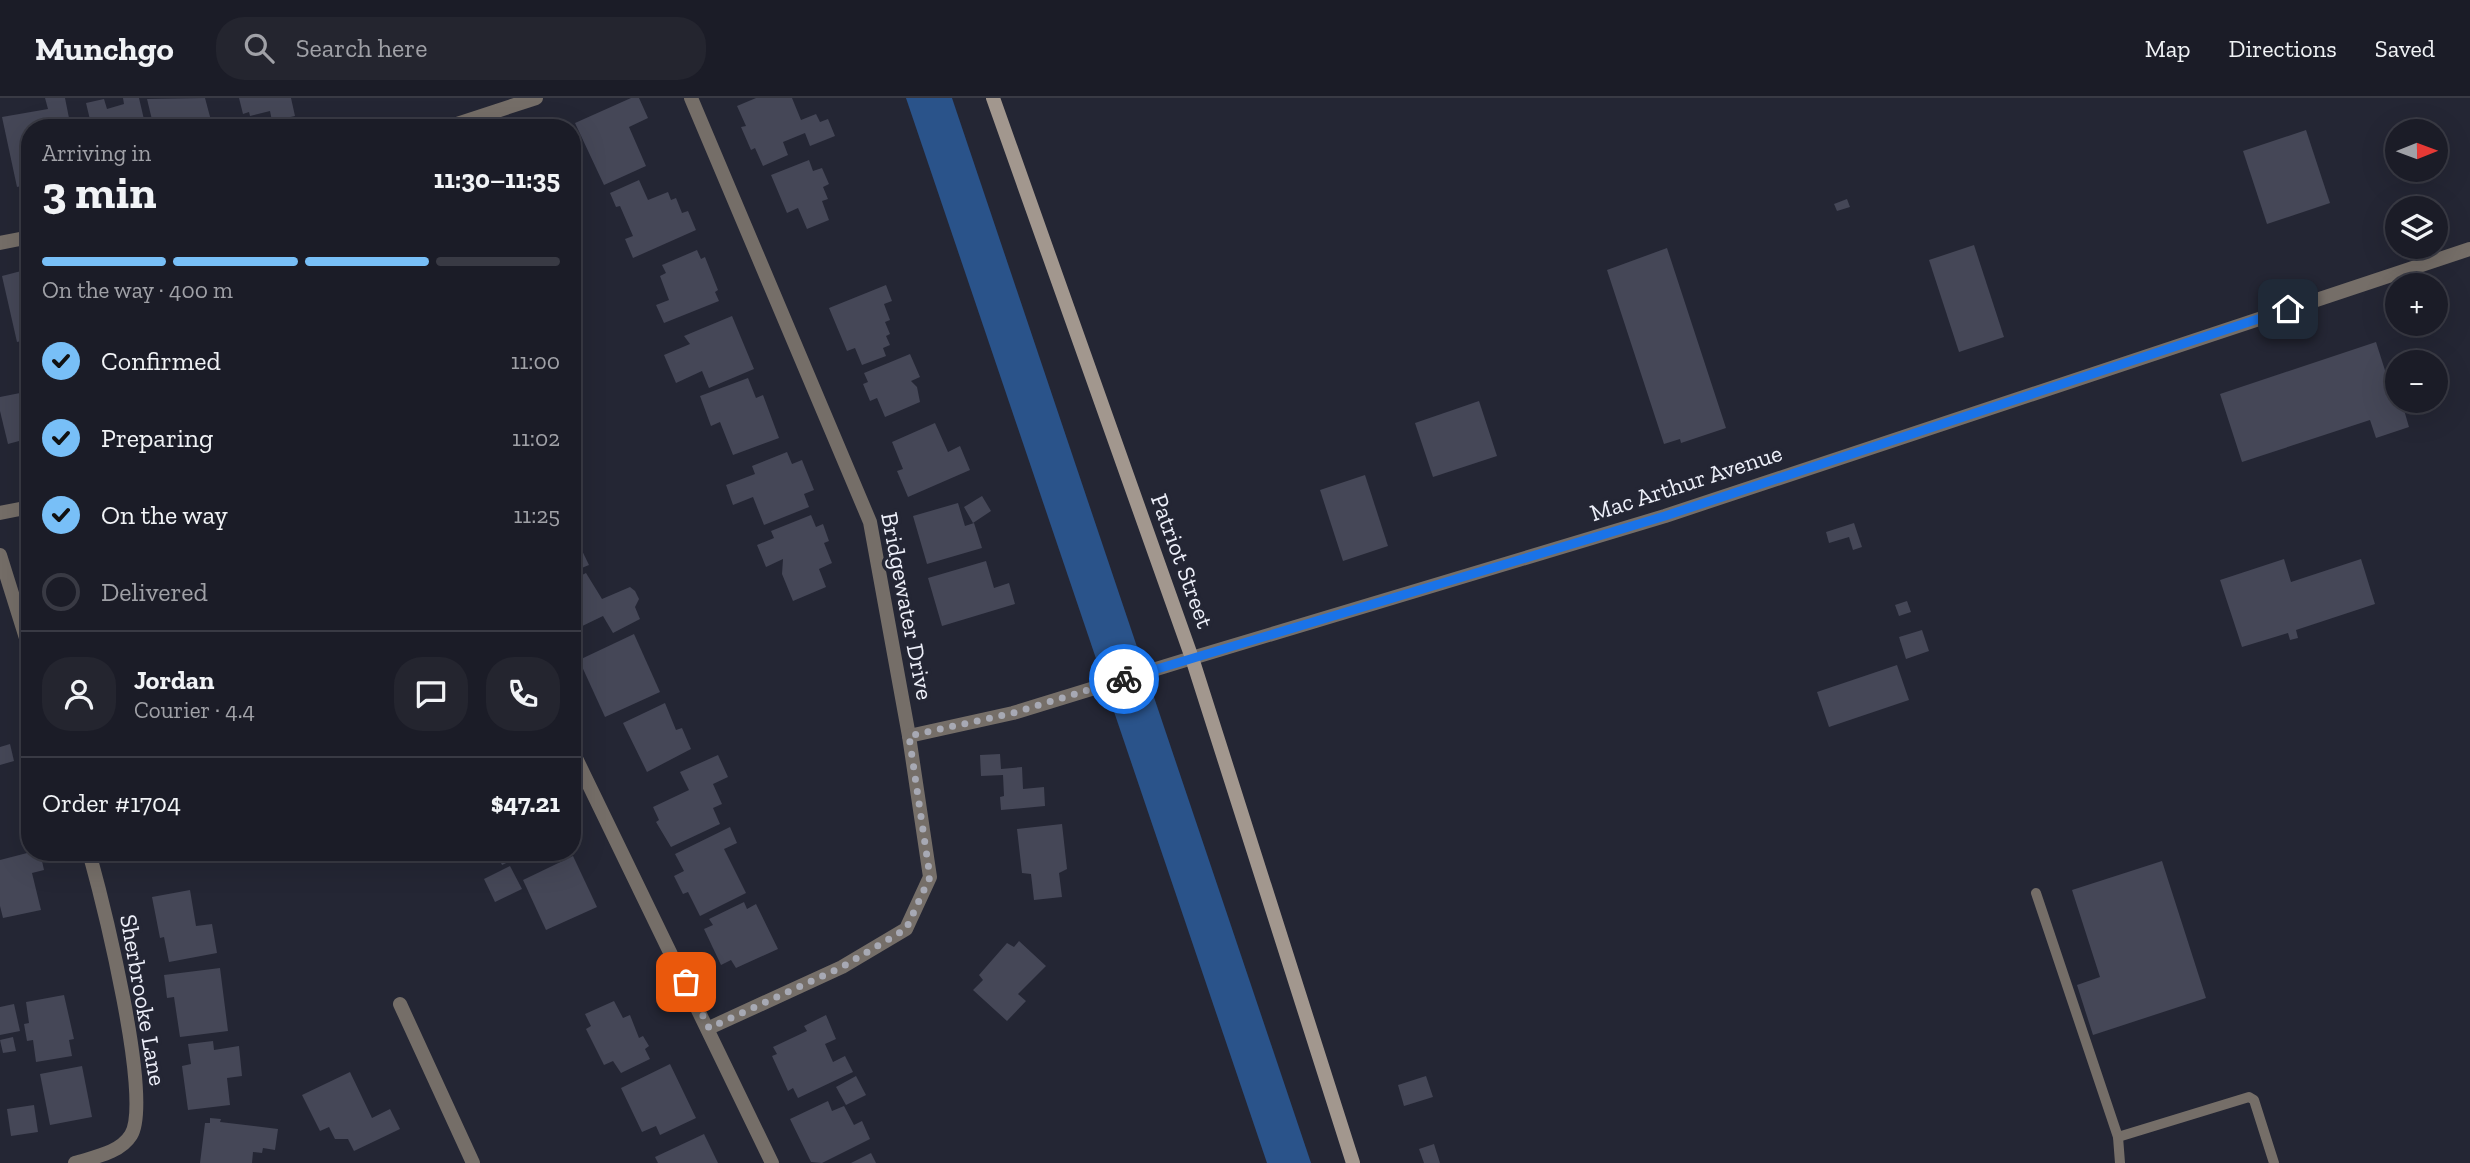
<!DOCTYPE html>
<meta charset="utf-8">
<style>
body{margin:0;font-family:"Zilla Slab",serif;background:#24252f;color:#f1f3f6;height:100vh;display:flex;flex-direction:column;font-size:26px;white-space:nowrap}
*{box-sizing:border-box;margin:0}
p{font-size:23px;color:#a0a1a7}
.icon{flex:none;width:38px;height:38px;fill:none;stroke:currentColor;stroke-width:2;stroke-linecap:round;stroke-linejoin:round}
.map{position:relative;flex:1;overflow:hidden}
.drawer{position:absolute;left:21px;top:21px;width:560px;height:742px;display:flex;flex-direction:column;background:#1b1c27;border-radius:28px;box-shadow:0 7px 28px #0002,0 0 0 2px #393a44}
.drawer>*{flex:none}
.needle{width:46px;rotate:89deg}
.tools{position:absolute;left:2385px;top:21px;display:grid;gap:14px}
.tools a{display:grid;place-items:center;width:63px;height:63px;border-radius:50%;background:#1b1c27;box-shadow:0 7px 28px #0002,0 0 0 2px #393a44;font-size:35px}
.pin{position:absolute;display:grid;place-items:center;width:60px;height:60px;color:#fff;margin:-30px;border-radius:14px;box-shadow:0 4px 10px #0006}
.courier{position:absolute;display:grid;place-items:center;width:70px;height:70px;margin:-35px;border:5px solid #1a73e8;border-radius:50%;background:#fff;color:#222;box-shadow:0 2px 9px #0007}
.head em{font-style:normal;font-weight:800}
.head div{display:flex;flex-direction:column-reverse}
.head{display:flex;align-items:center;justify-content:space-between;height:119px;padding:0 21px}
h1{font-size:46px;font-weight:800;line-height:52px}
.bar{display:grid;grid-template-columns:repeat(4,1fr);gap:10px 7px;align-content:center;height:84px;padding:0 21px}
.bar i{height:9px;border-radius:5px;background:#393a44}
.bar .on{background:#78bff7}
.bar p{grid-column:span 4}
.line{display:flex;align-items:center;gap:18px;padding:0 21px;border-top:2px solid #393a44}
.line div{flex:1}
.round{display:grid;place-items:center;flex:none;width:74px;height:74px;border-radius:28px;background:#24252f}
ol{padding:0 21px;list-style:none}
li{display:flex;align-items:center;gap:21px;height:77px}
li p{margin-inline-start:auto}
li .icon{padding:7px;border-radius:50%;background:#78bff7;color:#111;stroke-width:4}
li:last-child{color:#a0a1a7}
li i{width:38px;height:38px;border:4px solid #393a44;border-radius:50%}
header{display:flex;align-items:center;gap:42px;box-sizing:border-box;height:98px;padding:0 35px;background:#1b1c27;border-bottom:2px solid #393a44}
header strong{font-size:33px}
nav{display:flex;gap:38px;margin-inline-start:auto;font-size:24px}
.search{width:490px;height:63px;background:#24252f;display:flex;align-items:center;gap:18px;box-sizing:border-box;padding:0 24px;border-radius:28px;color:#a0a1a7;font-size:26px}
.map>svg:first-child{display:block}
.water{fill:#2a538a}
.building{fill:#454757}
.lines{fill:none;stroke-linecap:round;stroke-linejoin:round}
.service{stroke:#756e68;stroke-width:10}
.minor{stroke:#756e68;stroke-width:14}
.tertiary{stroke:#756e68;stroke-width:14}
.secondary{stroke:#a2978e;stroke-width:14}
.done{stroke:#a7a9b4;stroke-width:7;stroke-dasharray:0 12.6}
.route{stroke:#1a73e8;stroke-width:9}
.labels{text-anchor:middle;stroke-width:7;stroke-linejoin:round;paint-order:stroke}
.street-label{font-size:24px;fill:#edeff9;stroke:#242634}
</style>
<header>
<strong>Munchgo</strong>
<div class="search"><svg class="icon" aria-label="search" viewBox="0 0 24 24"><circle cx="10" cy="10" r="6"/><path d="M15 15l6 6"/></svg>Search here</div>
<nav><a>Map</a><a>Directions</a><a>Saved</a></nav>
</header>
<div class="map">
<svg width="2470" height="1065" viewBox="0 0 2470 1065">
<rect width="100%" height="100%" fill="#242634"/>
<path class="water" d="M906,0H952L1311,1065H1267Z"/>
<g class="building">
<path d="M45,0H65L71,30H30V86L17,89L2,19L48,11Z"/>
<path d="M123,0H139L146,30H92L86,5L104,1L107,11L124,6Z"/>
<path d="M205,0L213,30H154L147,1Z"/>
<path d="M239,0H291L295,18L272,23L270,13L250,18L249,14L243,16Z"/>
<path d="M631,0H639L648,20L629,29L646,68L604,87L575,25Z"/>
<path d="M756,0H792L801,22L816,16L820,24L828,21L835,38L810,48L805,35L783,44L788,57L763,68L755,50L751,52L741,29L746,28L737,8Z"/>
<path d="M2306,32L2330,105L2267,126L2243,53Z"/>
<path d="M809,62L813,73L822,70L829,86L823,89L828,101L822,103L829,122L807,131L798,110L787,115L771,77Z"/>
<path d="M639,82L648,102L668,94L671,102L676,100L682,115L688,113L696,132L633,160L625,141L633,138L620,108L616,109L610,95Z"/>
<path d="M1847,101L1850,109L1837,113L1834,106Z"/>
<path d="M1974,147L2004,239L1959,254L1929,162Z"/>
<path d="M1667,150L1726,330L1681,345L1680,341L1664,346L1607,172Z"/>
<path d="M697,152L701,161L705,159L718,192L715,194L719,203L664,225L656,207L669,202L660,178L666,175L662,167Z"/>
<path d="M25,172L30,192V241L17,244L2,178Z"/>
<path d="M886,187L892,203L884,206L890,222L885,224L890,236L886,238L890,247L883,250L886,258L862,267L855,250L847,253L829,210Z"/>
<path d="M732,218L754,271L709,290L702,273L676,285L664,257L690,246L684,238Z"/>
<path d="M2376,244L2396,307L2402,305L2409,329L2376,340L2370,322L2242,364L2220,296Z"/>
<path d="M910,256L920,279L911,283L917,289L920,304L885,319L877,300L870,303L863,286L868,284L864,275Z"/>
<path d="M748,280L756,300L763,297L779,340L733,357L720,324L711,328L700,298Z"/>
<path d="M30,293V340L8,346L0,313V299Z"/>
<path d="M1479,303L1497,358L1433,379L1415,325Z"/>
<path d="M935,325L948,354L960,348L970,372L908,399L897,373L903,371L892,344Z"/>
<path d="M787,354L792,366L802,362L814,392L804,396L809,409L764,427L753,399L733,407L726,387L755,376L752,368Z"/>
<path d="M1365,377L1388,448L1343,463L1320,392Z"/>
<path d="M982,398L991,413L973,425L964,409Z"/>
<path d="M958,405L965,428L974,425L982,450L927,466L913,418Z"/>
<path d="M811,417L816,429L823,426L829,443L824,445L832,465L819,471L826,489L793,503L782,476L783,461L766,469L757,447L774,440L771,433Z"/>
<path d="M1854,425L1862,449L1853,452L1849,439L1829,445L1826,434Z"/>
<path d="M572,432L589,467L572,474Z"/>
<path d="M2284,461L2291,484L2361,461L2375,506L2296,532L2298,540L2290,542L2288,535L2242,549L2220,482Z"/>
<path d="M986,463L994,490L1009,485L1015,506L942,528L928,480Z"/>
<path d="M586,475L602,501L630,489L635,493L639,501L635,509L640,521L613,535L603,518L572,533V482Z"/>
<path d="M1907,503L1911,514L1899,518L1895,507Z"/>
<path d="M1922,532L1929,553L1906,561L1899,539Z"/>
<path d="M634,536L660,594L605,619L579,562Z"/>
<path d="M1897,567L1909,602L1829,629L1817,594Z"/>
<path d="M665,605L676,632L682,630L691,651L647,674L623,625Z"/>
<path d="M10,646L14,663L0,667V649Z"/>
<path d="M1000,656L1001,671L1022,669L1023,691L1044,689L1045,708L1001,712L1000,699L1004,698L1003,677L981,678L980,657Z"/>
<path d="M718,657L728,679L713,686L722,706L713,710L720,726L671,749L656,724L659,722L653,709L689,692L680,674Z"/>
<path d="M1062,726L1067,771L1059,775L1062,799L1034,802L1031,776L1022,775L1017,731Z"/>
<path d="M730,729L737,745L724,751L746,795L700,818L688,794L683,796L674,778L684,773L675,756Z"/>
<path d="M31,754H40L44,772L32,775L41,812L3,820L0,808V762Z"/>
<path d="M496,754H529L502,767Z"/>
<path d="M573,758L597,809L546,832L523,782Z"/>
<path d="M2162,763L2206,900L2093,937L2077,887L2100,879L2072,792Z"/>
<path d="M510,768L522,791L495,804L484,781Z"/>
<path d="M190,792L196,828L212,826L217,855L169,864L164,839L160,840L152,799Z"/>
<path d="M744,804L747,811L756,806L778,851L736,870L731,862L721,867L704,831L713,827L709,821Z"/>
<path d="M1019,843L1046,868L1018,896L1026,903L1007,923L973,892L983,882L979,877L1007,845L1014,849Z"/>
<path d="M220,870L228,933L180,939L174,899L167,900L164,877Z"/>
<path d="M64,897L74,941L69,942L72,958L36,964L33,942L27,943L24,926L29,925L26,904Z"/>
<path d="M614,903L623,920L630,917L639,940L643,938L649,948L645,951L650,961L621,975L613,963L604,967L586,931L591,928L585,916Z"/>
<path d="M14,906L20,933L0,937V909Z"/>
<path d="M826,917L836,941L825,946L833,964L845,958L853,974L798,1000L793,990L788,993L772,958L777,956L773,949L807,933L804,928Z"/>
<path d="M13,939L16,953L3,955L0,942Z"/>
<path d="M213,943L214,952L239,948L242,978L227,980L230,1007L188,1012L182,968L191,966L188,946Z"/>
<path d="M670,966L696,1020L660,1037L656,1028L642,1034L621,990Z"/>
<path d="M82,968L92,1019L50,1027L40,976Z"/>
<path d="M350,974L372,1020L390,1011L400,1031L354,1053L348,1041H335L329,1029L320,1033L302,997Z"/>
<path d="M856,978L866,997L846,1007L836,989Z"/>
<path d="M1426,978L1433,999L1404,1008L1398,987Z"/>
<path d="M828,1003L832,1013L844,1008L854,1027L862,1023L870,1041L822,1065L811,1064L790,1021Z"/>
<path d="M34,1007L38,1034L11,1038L7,1011Z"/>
<path d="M210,1020L221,1021L220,1024L278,1031L275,1052L263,1050L262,1055L253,1054L252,1065H200L205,1025H210Z"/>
<path d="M704,1036L718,1065H658L655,1059Z"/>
<path d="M1434,1046L1440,1065H1424L1419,1051Z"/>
<path d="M871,1055L876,1065H851Z"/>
</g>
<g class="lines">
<g class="service">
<path d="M2036,795L2118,1039L2120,1065"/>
<path d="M2118,1039L2249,999L2254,1002L2274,1065"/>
</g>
<g class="minor">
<path d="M691,0L870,424L909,638L930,779L906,831L842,869L709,930"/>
<path d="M445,30L536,0"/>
<path d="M0,145L30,139"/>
<path d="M0,415L30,409"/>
<path d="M0,457L30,553"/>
<path d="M909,638L1013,615L1192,560"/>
<path d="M572,652L772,1065"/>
<path d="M400,906L473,1065"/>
<path d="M75,1065C94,1059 120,1055 131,1037C153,1001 102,801 89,754"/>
</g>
<path class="tertiary" d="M1192,560L1665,418L2470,151"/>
<path class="secondary" d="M993,0L1192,560L1353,1065"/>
</g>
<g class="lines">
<path class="done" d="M686,884L709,930L842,869L906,831L930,779L909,638L1013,615L1124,581"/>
<path class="route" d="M1124,581L1665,418L2288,211"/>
</g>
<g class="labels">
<g class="street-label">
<text transform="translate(1686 385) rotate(-18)" y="8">Mac Arthur Avenue</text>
<text transform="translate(1182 463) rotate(70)" y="8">Patriot Street</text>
<text transform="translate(907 508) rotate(79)" y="8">Bridgewater Drive</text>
<text transform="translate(143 902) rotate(80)" y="8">Sherbrooke Lane</text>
</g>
</g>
</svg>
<div class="tools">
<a><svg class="needle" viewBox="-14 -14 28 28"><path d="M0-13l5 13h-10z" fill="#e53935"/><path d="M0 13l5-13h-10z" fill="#a0a1a7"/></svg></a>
<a><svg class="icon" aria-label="layers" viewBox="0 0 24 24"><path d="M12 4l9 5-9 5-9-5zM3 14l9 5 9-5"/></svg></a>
<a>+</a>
<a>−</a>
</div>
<div class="pin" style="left:686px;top:884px;background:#ea580c"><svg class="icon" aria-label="bag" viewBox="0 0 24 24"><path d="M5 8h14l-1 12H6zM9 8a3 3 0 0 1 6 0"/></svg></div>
<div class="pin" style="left:2288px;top:211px;background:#1f2937"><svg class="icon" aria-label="home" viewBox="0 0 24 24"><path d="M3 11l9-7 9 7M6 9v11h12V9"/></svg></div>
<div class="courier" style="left:1124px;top:581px"><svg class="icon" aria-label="bike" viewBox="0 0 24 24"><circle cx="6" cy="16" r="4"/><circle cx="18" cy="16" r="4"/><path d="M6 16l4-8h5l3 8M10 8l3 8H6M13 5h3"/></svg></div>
<section class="drawer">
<div class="head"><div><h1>3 min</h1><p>Arriving in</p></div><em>11:30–11:35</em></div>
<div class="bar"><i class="on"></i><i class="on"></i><i class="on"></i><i></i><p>On the way · 400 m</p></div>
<ol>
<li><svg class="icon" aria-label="check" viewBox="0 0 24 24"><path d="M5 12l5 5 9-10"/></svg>Confirmed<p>11:00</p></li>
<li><svg class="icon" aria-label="check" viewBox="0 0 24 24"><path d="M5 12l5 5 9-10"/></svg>Preparing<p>11:02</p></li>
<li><svg class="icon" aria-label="check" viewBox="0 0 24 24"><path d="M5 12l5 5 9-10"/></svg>On the way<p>11:25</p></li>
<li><i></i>Delivered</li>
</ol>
<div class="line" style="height:126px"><a class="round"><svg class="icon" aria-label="person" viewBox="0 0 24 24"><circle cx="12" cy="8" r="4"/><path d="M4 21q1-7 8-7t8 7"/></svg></a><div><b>Jordan</b><p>Courier · 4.4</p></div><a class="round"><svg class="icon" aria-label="chat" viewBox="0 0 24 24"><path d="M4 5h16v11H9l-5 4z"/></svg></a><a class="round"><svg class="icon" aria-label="phone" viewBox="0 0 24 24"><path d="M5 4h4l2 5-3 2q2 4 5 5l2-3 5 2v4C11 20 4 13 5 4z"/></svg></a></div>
<div class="line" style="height:91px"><div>Order #1704</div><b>$47.21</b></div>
</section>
</div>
